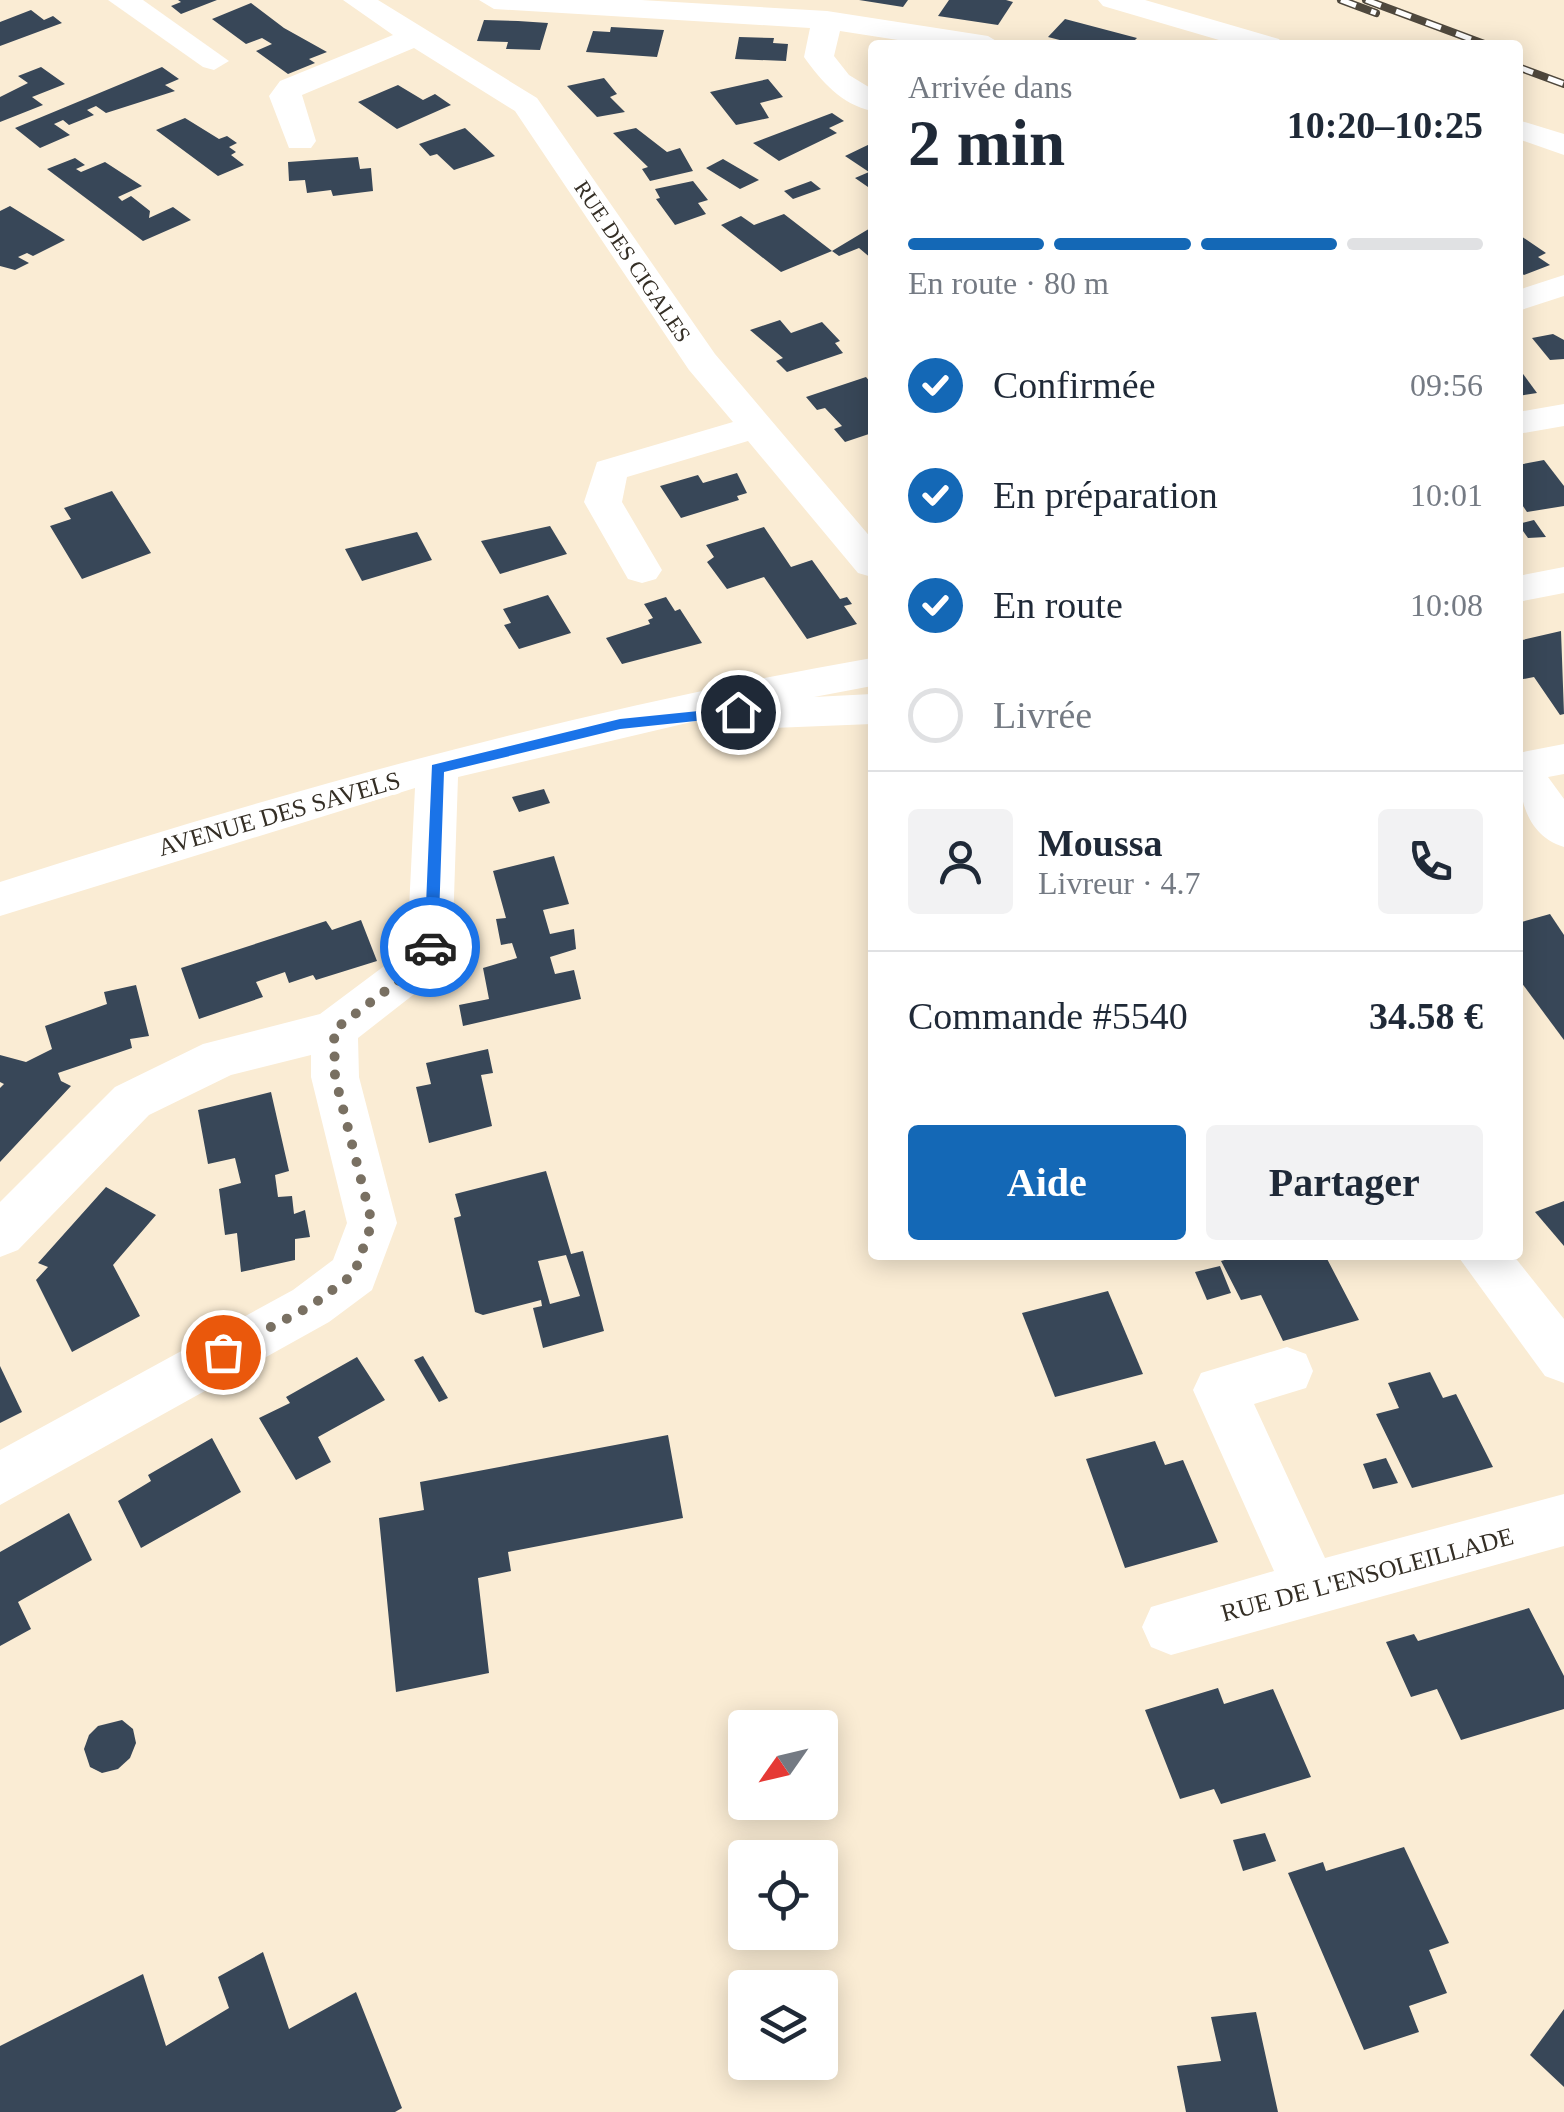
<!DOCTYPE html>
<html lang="fr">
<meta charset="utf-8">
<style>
body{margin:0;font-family:Georgia,serif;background:#f2f2f3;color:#1f2937;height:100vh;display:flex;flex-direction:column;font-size:38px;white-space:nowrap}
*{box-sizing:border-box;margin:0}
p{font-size:32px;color:#747a83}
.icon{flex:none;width:55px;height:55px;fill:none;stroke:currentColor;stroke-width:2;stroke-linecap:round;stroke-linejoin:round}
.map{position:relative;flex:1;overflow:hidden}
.details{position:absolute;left:868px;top:40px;width:655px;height:1220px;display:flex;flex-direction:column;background:#fff;border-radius:10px;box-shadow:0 5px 25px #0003}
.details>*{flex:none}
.needle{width:65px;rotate:236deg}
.tools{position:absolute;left:728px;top:1710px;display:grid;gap:20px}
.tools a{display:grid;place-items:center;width:110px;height:110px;border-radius:10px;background:#fff;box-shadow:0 5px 25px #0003;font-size:50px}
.pin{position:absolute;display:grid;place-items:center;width:85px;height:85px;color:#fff;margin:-42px;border:5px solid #fff;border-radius:50%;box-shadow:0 2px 10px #0007}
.courier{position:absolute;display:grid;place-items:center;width:100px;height:100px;margin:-50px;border:8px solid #1a73e8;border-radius:50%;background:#fff;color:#222;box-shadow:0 2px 12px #0007}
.overview em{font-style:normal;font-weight:600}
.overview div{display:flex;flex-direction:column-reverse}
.overview{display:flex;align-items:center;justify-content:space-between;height:170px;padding:0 40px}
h1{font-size:65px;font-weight:600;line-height:75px}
.bar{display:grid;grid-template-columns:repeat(4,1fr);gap:15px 10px;align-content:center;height:120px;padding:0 40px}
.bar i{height:12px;border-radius:8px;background:#e0e1e3}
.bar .current{background:#1468b6}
.bar p{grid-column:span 4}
.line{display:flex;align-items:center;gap:25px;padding:0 40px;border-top:2px solid #e0e1e3}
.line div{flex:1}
.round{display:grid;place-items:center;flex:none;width:105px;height:105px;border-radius:10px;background:#f2f2f3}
ol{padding:0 40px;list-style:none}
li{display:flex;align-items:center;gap:30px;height:110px}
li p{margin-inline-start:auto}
li .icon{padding:10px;border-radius:50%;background:#1468b6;color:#fff;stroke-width:4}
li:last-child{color:#747a83}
li i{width:55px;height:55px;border:5px solid #e0e1e3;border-radius:50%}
.action{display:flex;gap:20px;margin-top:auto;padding:20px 40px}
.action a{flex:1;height:115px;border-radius:10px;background:#1468b6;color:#fff;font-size:40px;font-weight:600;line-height:115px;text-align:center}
.action a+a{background:#f2f2f3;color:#1f2937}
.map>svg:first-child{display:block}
.building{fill:#384758;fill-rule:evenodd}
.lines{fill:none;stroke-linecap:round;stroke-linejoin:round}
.minor{fill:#fff;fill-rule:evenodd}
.rail-casing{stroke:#4f483d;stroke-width:8}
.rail{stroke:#fff;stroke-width:5;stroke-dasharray:16;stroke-linecap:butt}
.route{fill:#1a73e8}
.done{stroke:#797062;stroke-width:10;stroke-dasharray:0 18}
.labels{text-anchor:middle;stroke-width:10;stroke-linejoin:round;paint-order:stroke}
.far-street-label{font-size:22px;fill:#342e25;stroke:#fff}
.street-label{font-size:25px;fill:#342e25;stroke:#fff}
</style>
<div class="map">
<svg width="1564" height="2112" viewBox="0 0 1564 2112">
<rect width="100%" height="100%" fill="#faecd4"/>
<g class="building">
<path d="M178,0H217L181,14L171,6L181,2Z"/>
<path d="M859,0H908L903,7Z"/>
<path d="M949,0H1006L1013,2L998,25L938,16Z"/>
<path d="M251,3L284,28L327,52L309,59L315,63L288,74L256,51L272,44L262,38L246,44L212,19Z"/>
<path d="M31,10L44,20L53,16L62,23L0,46V22Z"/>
<path d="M1065,19L1137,38L1130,45H1079L1048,37Z"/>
<path d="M484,20L518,21L548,23L540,50L506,49L508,42L477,41Z"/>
<path d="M611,27L664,30L657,57L586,52L593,31L610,32Z"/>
<path d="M739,37L774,38L773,43L788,44L786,61L735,59Z"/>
<path d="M41,67L65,84L32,97L43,105L0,122V97L28,83L18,76Z"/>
<path d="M162,67L179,79L165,85L175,91L106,113L96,106L87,110L94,115L69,125L63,120L54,124L70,135L40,148L15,128Z"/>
<path d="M604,78L617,94L610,97L625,112L597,117L567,86Z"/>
<path d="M768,79L783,97L760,103L769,118L736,125L710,92Z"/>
<path d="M398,85L423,100L435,94L451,105L397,129L358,102Z"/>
<path d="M832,113L844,121L829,128L837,133L779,161L753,143Z"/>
<path d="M185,118L219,139L227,136L237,143L229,147L236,152L231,155L244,165L218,176L156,130Z"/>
<path d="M465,128L495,156L454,170L437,154L430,156L419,144Z"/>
<path d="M636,128L667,152L680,148L693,171L650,181L642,169L648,167L613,133Z"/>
<path d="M872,143V185L868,187L855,178L869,172L845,156Z"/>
<path d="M358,157L360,169L371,168L373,191L333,196L331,190L307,193L305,180L289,181L288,162Z"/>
<path d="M75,158L85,165L76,169L81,172L105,162L142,186L118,197L122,201L131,196L150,211L149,218L173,207L191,220L143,241L47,169Z"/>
<path d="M723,159L759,180L740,189L706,168Z"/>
<path d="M693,181L708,200L698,203L706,214L675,225L656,199L660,198L655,189Z"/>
<path d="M811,181L821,189L793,199L784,191Z"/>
<path d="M10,206L65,240L33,256L27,253L18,257L29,263L15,270L0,266V211Z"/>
<path d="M784,214L832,251L872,227V259L859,248L839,256L832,251L781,272L721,225L741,216L754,225Z"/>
<path d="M1518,234L1546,253L1538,257L1550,265L1524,275L1518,271Z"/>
<path d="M780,320L791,333L822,322L840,341L835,343L843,353L787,372L776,361L783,358L750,330Z"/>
<path d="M1553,334L1564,340V359L1550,360L1532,338Z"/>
<path d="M1518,367L1537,393L1518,396Z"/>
<path d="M866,377L872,384V433L845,442L834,429L842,426L825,408L817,410L806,397Z"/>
<path d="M1544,460L1564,486V506L1527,512L1518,499V465Z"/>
<path d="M737,473L747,493L737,496L739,500L681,518L660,486L698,475L703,483Z"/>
<path d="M112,491L151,553L82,579L50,526L71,519L64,508Z"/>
<path d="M1534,520L1541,530L1546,537L1528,538L1518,524Z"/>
<path d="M550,526L567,554L500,574L481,541Z"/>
<path d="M764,527L791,567L812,560L840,599L847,597L852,604L844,606L857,624L807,639L764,577L727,589L707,562L714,557L706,545Z"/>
<path d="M417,532L432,560L362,581L345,549Z"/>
<path d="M548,595L571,633L519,649L504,625L511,623L503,609Z"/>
<path d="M666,597L675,611L680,609L702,643L622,664L606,638L650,624L648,620L653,618L644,604Z"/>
<path d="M1561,631L1564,714L1560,715L1534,677L1518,680V641Z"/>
<path d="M544,789L550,803L519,812L512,797Z"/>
<path d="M554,856L569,904L543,910L550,934L574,929L576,949L550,957L555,974L574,970L581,999L463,1026L459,1005L489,999L483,968L517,958L512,943L501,945L496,919L506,918L493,871Z"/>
<path d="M1550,914L1564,935V1040L1518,978V923Z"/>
<path d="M361,920L377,961L316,980L313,975L289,983L285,972L256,982L263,997L199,1019L181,968L326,921L332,930Z"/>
<path d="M136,985L149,1036L130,1039L132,1048L58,1073L61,1081L71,1086L0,1162V1088L4,1084L0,1082V1055L26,1062L52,1049L45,1026L107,1004L104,992Z"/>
<path d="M488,1049L493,1073L481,1075L492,1126L429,1143L416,1087L431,1084L426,1063Z"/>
<path d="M271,1092L289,1171L275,1175L278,1197L292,1196L294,1214L305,1210L310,1237L295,1239V1260L241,1272L237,1233L225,1235L219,1189L241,1183L235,1158L208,1164L198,1110Z"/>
<path d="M546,1171L571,1254L583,1251L604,1331L543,1348L533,1308L542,1306L541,1300L483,1315L475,1312L454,1218L461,1216L455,1194ZM566,1255L580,1296L550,1304L538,1261Z"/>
<path d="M106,1187L156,1215L113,1265L140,1316L72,1352L36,1280L48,1267L38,1263Z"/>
<path d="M1564,1201V1246L1535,1212Z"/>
<path d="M1242,1255H1325L1359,1320L1283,1341L1261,1295L1241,1300L1221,1261Z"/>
<path d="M1220,1266L1231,1293L1207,1300L1195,1272Z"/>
<path d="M1108,1291L1143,1374L1055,1397L1022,1313Z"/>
<path d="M423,1356L448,1398L439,1402L414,1360Z"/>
<path d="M357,1357L385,1400L318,1437L331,1462L296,1480L259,1418L290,1403L286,1397Z"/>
<path d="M0,1366L22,1412L0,1423Z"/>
<path d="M1430,1372L1443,1398L1456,1394L1493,1467L1412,1488L1376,1414L1399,1408L1388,1383Z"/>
<path d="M668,1435L683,1518L508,1552L511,1571L478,1578L489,1673L396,1692L379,1518L424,1510L420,1482Z"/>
<path d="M212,1438L241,1492L141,1548L118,1501L151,1481L148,1475Z"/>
<path d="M1155,1441L1165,1465L1183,1460L1218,1542L1125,1568L1086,1459Z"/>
<path d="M1386,1458L1398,1483L1373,1489L1363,1464Z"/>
<path d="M69,1513L92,1560L18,1602L31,1629L0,1646V1552Z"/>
<path d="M1529,1608L1564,1676V1709L1461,1740L1437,1689L1411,1697L1386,1642L1414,1634L1418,1641Z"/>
<path d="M1218,1688L1224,1704L1273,1689L1311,1777L1221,1804L1214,1789L1180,1799L1145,1710Z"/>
<path d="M122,1720L133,1729L136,1743L130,1758L118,1769L102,1773L90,1767L84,1749L89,1735L98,1726Z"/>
<path d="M1265,1833L1276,1861L1243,1871L1233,1840Z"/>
<path d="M1404,1847L1449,1943L1429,1950L1447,1993L1409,2006L1419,2032L1364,2050L1288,1873L1323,1862L1326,1871Z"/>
<path d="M263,1952L289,2029L356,1992L402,2108L395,2112H0V2046L143,1974L166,2046L229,2008L218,1977Z"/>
<path d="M1564,2009V2087L1530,2055Z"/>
<path d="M1256,2012L1278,2112H1186L1177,2066L1221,2061L1211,2017Z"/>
</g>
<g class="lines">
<g class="minor">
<path d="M108,0H143L229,61L214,70L203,67Z"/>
<path d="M343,0H378L537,98L715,354L872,539V577L858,573L748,441L627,477L622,502L662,570L656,579L642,583L628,579L584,502L597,462L733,422L689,370L515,111L414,48L302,95L316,141L311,148H289L269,96L280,81L393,35Z"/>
<path d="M479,0H641L827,11L988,36L1003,45H930L840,31L834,56L849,75L872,89V111C841,104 822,82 804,57L810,28L494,9Z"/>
<path d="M1098,0H1145L1279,39L1283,45H1236L1103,6Z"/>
<path d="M1518,120L1564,134V155L1518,139Z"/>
<path d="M1564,275V296L1518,311V290Z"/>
<path d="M1564,404V426L1518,434V412Z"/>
<path d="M1564,567V593L1518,602V576Z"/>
<path d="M872,658V686L814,697L872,694V724L773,728L758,723L752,713L755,707L458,777L452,957L445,970L358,1038L359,1077L397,1223L372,1290L329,1322L0,1505V1450L293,1290L333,1260L347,1223L311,1077V1055L231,1075L149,1115L18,1250L0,1257V1202L115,1087L203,1044L320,1014L407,949L415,788L0,916V882C287,790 575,710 872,658Z"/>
<path d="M1564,744V774L1548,777L1564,799V847C1522,834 1518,790 1518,753Z"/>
<path d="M1457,1255H1513L1564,1319V1383L1545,1376Z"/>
<path d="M1287,1347L1306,1354L1313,1371L1306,1388L1254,1404L1325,1558L1564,1494V1546L1171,1655L1151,1647L1142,1627L1151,1607L1274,1571L1193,1390L1201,1373Z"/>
</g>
<g class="rail-casing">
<g id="rail">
<path d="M1341,0L1376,13"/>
<path d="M1366,0L1487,45"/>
<path d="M1518,67L1564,84"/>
</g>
</g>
<use href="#rail" class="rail"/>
</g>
<path class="route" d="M738,707L743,709V716L620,729L444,772L438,947L424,951L432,765L620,719Z"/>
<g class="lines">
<path class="done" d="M223,1352L311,1306L354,1274L372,1223L335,1077L334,1030L430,957V947"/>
</g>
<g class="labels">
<g class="far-street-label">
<text transform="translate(633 261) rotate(56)" y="8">RUE DES CIGALES</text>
</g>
<g class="street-label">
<text transform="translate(279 813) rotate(-16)" y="9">AVENUE DES SAVELS</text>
<text transform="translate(1367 1574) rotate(-15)" y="9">RUE DE L'ENSOLEILLADE</text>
</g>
</g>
</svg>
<div class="tools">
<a><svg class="needle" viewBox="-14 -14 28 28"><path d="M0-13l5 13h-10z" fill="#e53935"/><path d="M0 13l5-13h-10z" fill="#747a83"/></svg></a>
<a><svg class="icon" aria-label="locate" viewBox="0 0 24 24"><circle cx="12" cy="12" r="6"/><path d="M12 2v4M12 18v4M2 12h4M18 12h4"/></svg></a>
<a><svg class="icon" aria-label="layers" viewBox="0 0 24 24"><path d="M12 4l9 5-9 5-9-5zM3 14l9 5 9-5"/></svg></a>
</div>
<div class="pin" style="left:223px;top:1352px;background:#ea580c"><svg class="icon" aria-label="bag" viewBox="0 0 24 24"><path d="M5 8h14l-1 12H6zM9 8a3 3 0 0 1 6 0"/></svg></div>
<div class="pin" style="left:738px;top:712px;background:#1f2937"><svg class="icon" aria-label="home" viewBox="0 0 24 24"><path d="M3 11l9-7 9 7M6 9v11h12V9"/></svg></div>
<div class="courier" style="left:430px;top:947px"><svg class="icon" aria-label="car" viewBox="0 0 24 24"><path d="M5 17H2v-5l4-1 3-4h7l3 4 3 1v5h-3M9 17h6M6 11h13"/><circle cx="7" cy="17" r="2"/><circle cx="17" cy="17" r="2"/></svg></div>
<section class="details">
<div class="overview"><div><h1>2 min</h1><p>Arrivée dans</p></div><em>10:20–10:25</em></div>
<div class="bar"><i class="current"></i><i class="current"></i><i class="current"></i><i></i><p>En route · 80 m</p></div>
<ol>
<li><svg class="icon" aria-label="check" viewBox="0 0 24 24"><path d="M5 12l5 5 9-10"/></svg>Confirmée<p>09:56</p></li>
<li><svg class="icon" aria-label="check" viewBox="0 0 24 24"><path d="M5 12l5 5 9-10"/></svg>En préparation<p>10:01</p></li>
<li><svg class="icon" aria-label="check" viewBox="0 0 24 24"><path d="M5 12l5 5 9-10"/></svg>En route<p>10:08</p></li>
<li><i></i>Livrée</li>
</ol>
<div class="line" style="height:180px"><a class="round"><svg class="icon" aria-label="person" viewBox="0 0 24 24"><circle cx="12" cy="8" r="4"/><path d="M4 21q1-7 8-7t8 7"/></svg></a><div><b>Moussa</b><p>Livreur · 4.7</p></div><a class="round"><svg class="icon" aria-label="phone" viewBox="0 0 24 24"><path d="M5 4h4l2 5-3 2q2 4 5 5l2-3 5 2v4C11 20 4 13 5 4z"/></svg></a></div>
<div class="line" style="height:130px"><div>Commande #5540</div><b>34.58 €</b></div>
<div class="action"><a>Aide</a><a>Partager</a></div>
</section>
</div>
